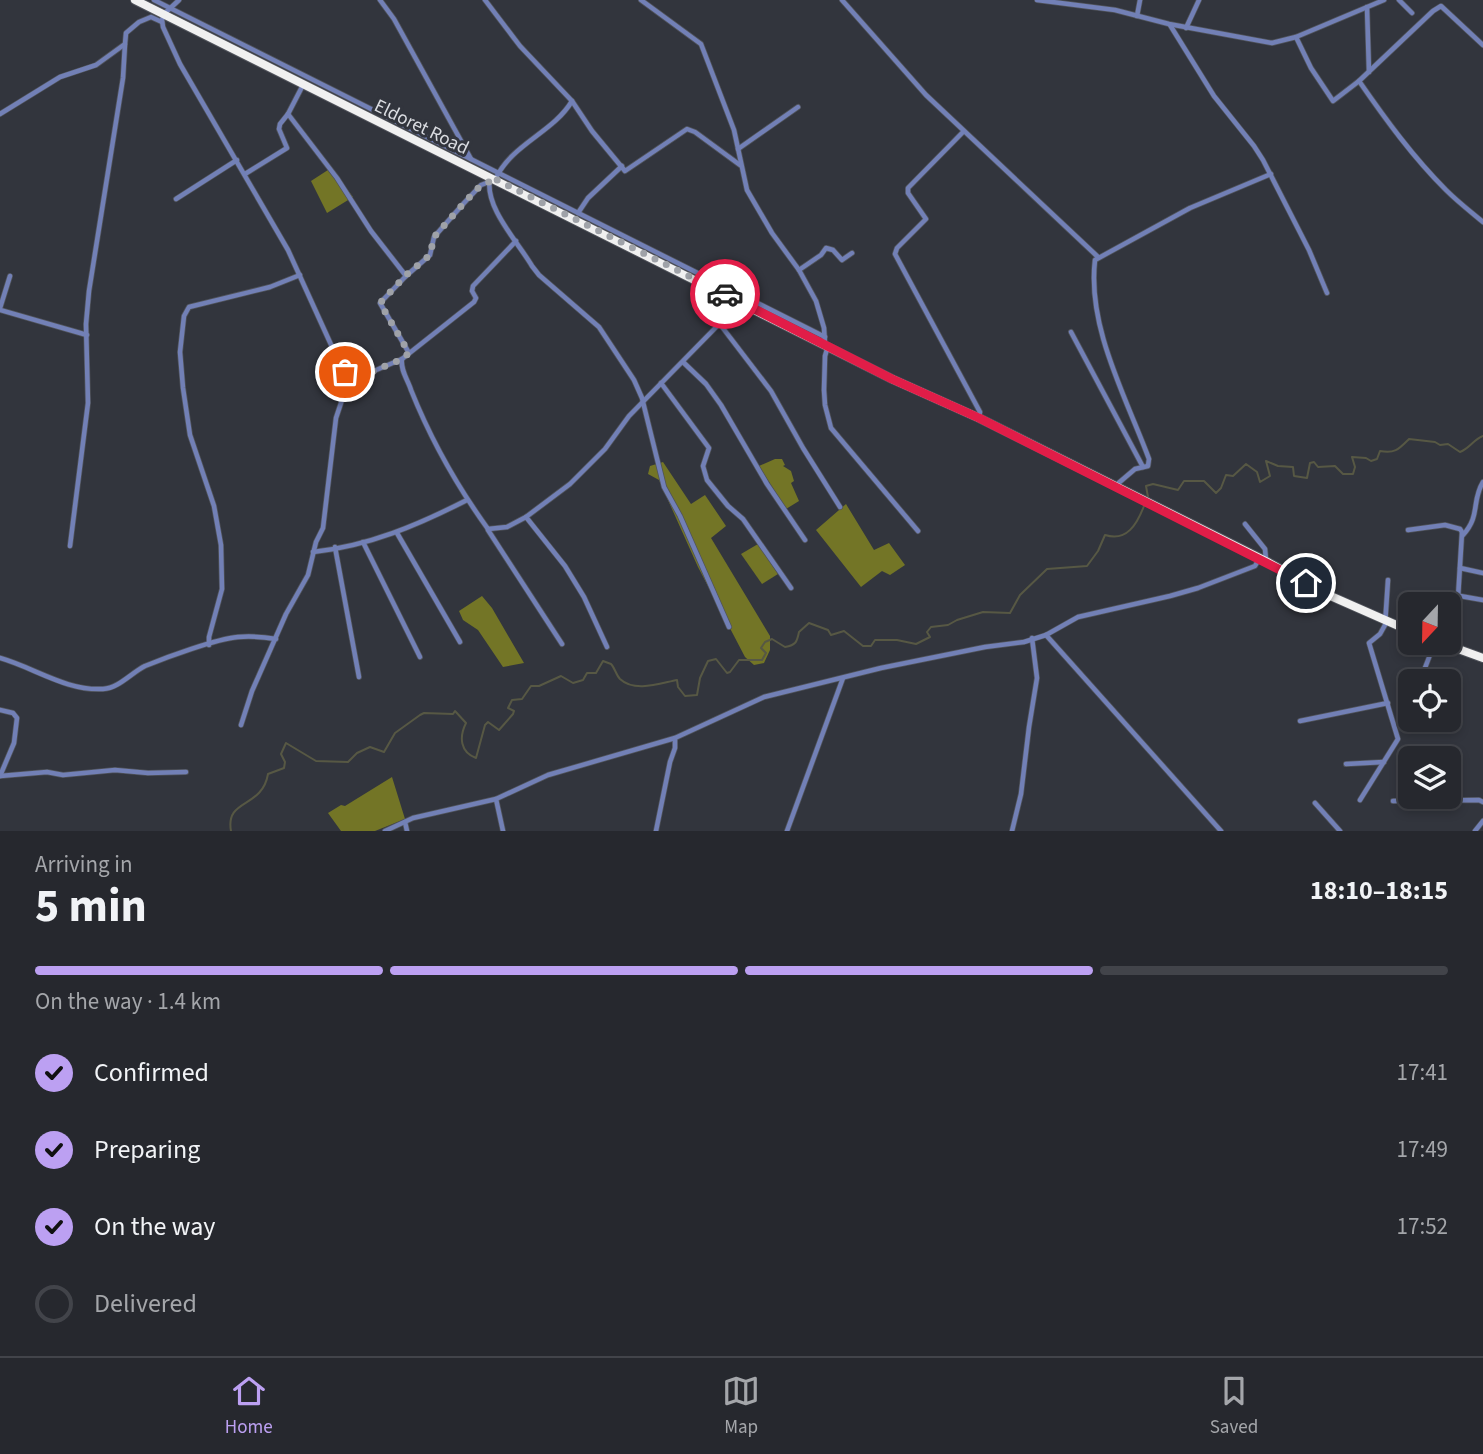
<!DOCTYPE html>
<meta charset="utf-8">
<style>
body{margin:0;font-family:"Source Sans 3",sans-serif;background:#2e3036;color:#f1f3f6;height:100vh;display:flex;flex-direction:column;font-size:26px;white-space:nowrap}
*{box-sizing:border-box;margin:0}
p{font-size:23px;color:#a4a6aa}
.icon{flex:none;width:38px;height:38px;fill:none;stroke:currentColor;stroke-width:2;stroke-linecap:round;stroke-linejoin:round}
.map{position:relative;height:831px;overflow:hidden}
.sheet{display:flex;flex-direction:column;background:#26282e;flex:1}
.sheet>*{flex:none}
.needle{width:46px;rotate:202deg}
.tools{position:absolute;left:1398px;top:592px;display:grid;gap:14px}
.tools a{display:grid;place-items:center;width:63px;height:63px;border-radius:10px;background:#26282e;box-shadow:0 4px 10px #0003,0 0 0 2px #42444a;font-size:35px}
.pin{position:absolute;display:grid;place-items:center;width:60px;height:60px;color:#fff;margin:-30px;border:4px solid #fff;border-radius:50%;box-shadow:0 2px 7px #0007}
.courier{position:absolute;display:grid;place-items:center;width:70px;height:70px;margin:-35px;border:5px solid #e11d48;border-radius:50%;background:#fff;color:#222;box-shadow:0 2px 9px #0007}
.headline em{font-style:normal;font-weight:700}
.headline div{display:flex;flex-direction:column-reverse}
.headline{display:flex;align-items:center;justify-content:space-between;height:119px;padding:0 35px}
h1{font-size:46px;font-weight:700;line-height:52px}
.bar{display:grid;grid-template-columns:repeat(4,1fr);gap:10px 7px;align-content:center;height:84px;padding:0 35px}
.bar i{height:9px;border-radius:5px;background:#42444a}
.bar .current{background:#bca0f2}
.bar p{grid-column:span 4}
ol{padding:0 35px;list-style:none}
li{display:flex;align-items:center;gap:21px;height:77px}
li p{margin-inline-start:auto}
li .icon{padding:7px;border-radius:50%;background:#bca0f2;color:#111;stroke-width:4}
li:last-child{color:#a4a6aa}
li i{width:38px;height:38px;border:4px solid #42444a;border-radius:50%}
.tabs{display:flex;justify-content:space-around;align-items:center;height:98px;border-top:2px solid #42444a;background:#26282e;font-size:19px;color:#a4a6aa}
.tabs a{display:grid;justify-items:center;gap:4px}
.tabs .current{color:#bca0f2}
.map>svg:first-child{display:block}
.forest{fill:#737526}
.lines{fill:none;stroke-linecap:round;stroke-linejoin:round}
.stream{stroke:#575844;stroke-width:2}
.minor-casing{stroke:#50535b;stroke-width:6}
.highway-casing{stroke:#50535b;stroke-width:10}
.minor{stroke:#7280b6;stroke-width:4.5}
.highway{stroke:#f0f0f0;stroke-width:8}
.done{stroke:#9fa2a8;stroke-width:7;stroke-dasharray:0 12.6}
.route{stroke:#e11d48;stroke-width:9}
.labels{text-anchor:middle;stroke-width:6;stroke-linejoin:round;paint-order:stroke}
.street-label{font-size:19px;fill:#dadce1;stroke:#32353d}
</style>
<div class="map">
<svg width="1483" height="831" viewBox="0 0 1483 831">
<rect width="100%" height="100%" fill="#32353d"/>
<g class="forest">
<path d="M331,168L353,197L327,213L311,181Z"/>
<path d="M775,459H782L785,465L783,466L791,471L794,481L791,483L799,501L786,509L759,466Z"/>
<path d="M663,462L691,504L705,495L726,526L711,538L770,636V650L764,663L754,665L745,657L698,567L659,480L648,474L650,466Z"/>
<path d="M846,504L874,550L889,543L905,565L890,575L882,571L861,587L816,530Z"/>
<path d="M758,544L778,574L762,584L741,554Z"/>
<path d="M482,596L492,608L524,663L503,667L478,630L463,620L459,611Z"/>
<path d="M392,777L405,819L375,831H341L328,813L341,805L345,806Z"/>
</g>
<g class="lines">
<g class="stream">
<path d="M1148,497L1146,486L1153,484L1178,490L1184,481H1204L1216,493L1221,488L1226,475L1233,476L1246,464L1257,472L1260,482L1270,476L1266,461L1278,466L1293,467L1294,476L1307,478L1310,463L1314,462L1318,467L1335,466L1343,474H1353L1355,467L1352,457L1366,458L1371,461L1377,459L1380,451C1395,454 1399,449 1409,439L1435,442L1440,445L1448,444L1460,452C1470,448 1473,440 1483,436"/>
<path d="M231,831C225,798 262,809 268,774L284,768L285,762L281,754L286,743L316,761L348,762L357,753L370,747L384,752L395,733L420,715L424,713L453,714L455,711L466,723C459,737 460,752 476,758L485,725L488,722L499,730L513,714L514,711L508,708L512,700L522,699L531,686H539L561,676L573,683L583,680L587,673H596L603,661L611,664C615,668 616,675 620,679C635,693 661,683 677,680L678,687L685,696L697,695L700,678L708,661L716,659L727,673L730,672L739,660H762L766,653L761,648L765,642L772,639L785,647C796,645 797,642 799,632L809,623L828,630L831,635L844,631L863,646H871L875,640H897L916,644L930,637L927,632L931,627L948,625L957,620L983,612L1010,613L1020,595L1047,569L1087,566L1098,551L1105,535C1127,542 1137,524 1144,506"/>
</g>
<g class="minor-casing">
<g id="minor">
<path d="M154,0L825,337"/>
<path d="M179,0L164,14L162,20L163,27L180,64L288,250L348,382L336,418L323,528L316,542L308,575L286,614L252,691L241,725"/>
<path d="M380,0L394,19L471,159"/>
<path d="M485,0L520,46L572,101C553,133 511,144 495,180"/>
<path d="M641,0L701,44L734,130L747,190L772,233L799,270L816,301L824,328L825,344"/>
<path d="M842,0L926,95L1098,257"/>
<path d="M1037,0L1115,10L1169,24L1272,43L1296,37L1384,0"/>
<path d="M1399,0L1412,13"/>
<path d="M1367,7L1369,72"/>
<path d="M1137,16L1140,0"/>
<path d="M1170,25L1214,96L1254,146L1263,160L1309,250L1327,293"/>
<path d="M1186,28L1199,0"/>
<path d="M1296,37L1311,68L1333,101L1359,81L1433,11L1441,6L1483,45"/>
<path d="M1359,81C1386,120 1413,157 1446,190C1458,202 1471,212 1483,222"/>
<path d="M572,101L592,131L625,171L687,129L695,132L740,165"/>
<path d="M0,114L60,77L96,65L125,44L126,33L139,22L151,17L162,22"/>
<path d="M288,114L337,178L371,231L406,276L380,303L409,353"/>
<path d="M963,132L908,188V193L926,219L897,248L895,254L980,412L979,417"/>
<path d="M738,149L798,107"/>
<path d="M245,174L287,148L279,129L280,124L288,114L303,85"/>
<path d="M490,178C484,207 518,242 532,266L539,275L599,327L634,380L642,398L664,487L680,516L729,627"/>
<path d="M176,199L237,160"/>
<path d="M578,213L588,198L622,166"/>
<path d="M799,270L821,255L826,248L833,250L842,260L852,253"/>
<path d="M406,276L430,255L434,237L464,203L481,185L489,182"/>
<path d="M0,308L10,276"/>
<path d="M0,310L87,335"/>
<path d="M719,323L771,391L803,448L840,507"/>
<path d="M1071,332L1143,467"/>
<path d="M828,346L825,356L824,390L825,405L831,428L918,531"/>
<path d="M402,359C400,370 408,380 411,390C431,440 457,486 488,529L507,527L526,517L570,484L605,449L629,416L726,317L738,301"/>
<path d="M683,362L706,384L721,405L767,484L805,540"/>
<path d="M348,382L402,359L474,302L476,298L472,291L473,286L516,241"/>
<path d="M661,383L709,448L703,466L707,480L728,506L743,519L791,588"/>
<path d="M1115,486L1135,469L1148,466L1149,459C1126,397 1087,327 1095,260L1190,208L1271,174"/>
<path d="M526,517L565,566L584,597L607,647"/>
<path d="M1245,524L1265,549L1266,560"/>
<path d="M488,530L562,644"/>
<path d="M1408,530L1445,525L1460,529L1462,532L1455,648"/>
<path d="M397,533L460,642"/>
<path d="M1463,535C1481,515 1471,502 1483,482"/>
<path d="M363,542L420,657"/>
<path d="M70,546L88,403L86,324L89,291L123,78L125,44"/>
<path d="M335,547L359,677"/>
<path d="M313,552C369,546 418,525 467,500"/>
<path d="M1460,568L1483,573"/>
<path d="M1460,596L1483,600"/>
<path d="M1410,604V605"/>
<path d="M1449,619L1458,622"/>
<path d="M1046,635L1221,831"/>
<path d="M209,645V637L222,589L221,545L214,506L190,435L183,388L180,352L184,316L189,307L270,287L300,275"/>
<path d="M0,658C35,668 66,691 103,689C119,688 131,673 145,666C167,657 216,639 238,637C250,636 264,637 276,639"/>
<path d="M1423,681V673L1435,642"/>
<path d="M1409,701H1410"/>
<path d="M0,710L13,713L17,718L14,743L0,776"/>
<path d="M1300,721L1388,703"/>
<path d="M1346,764L1384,762"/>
<path d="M0,776L47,772L63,775L115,770L148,773L186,772"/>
<path d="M496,799L503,831"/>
<path d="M1360,800L1398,739L1369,643L1380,634L1385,625L1388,580"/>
<path d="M1393,801L1479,800L1483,802"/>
<path d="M1315,803L1340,831"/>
<path d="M405,822L407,831"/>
<path d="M385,831L413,818L496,799L548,775L675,738L764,697L881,668L985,647L1024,642L1046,635L1078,617L1170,596L1198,588L1255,566L1259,559"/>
<path d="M656,831L670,762L675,748V738"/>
<path d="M787,831L843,678"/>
<path d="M1012,831L1021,794L1029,727L1037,678L1032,638"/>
<path d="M1475,831L1483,821"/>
</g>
</g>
<g class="highway-casing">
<g id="highway">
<path d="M135,0L892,379L979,418L1266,561L1326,594L1410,631"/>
<path d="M1439,642L1483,658"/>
</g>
</g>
<use href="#minor" class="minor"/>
<use href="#highway" class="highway"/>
</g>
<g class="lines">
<path class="done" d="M345,372L348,382L402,359L409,353L380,303L406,275L430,255L434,237L464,203L481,185L489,182L491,177L725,294"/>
<path class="route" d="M725,294L892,379L979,418L1306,583"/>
</g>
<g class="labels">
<g class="street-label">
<text transform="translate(422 126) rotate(26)" y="7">Eldoret Road</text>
</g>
</g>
</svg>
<div class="tools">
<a><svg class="needle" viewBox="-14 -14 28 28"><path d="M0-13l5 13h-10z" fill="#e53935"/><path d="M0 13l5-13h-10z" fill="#a4a6aa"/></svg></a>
<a><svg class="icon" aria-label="locate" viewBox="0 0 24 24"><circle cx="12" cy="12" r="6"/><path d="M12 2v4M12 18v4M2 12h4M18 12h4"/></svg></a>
<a><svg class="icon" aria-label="layers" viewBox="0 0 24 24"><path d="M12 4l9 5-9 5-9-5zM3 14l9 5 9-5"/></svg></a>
</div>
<div class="pin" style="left:345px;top:372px;background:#ea580c"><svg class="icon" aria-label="bag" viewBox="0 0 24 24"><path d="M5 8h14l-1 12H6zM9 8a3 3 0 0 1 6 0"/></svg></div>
<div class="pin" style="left:1306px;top:583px;background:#1f2937"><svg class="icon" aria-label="home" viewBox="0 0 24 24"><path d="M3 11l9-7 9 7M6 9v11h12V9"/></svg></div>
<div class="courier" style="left:725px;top:294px"><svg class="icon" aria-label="car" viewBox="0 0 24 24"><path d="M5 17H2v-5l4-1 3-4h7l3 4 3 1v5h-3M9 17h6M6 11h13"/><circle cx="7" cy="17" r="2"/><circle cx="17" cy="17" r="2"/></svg></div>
</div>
<section class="sheet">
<div class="headline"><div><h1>5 min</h1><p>Arriving in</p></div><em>18:10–18:15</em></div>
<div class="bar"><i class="current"></i><i class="current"></i><i class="current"></i><i></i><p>On the way · 1.4 km</p></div>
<ol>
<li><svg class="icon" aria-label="check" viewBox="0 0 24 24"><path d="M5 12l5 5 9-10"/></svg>Confirmed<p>17:41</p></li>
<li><svg class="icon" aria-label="check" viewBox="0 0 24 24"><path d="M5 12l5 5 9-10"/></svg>Preparing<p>17:49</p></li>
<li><svg class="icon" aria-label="check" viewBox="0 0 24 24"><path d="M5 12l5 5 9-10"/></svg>On the way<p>17:52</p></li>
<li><i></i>Delivered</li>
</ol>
</section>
<nav class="tabs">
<a class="current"><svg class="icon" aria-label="home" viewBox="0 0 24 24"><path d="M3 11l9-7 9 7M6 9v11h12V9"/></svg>Home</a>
<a><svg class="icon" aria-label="map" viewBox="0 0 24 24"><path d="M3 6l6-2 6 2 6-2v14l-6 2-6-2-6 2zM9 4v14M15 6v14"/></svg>Map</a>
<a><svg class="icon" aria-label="saved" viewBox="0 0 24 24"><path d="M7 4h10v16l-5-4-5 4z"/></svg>Saved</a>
</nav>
